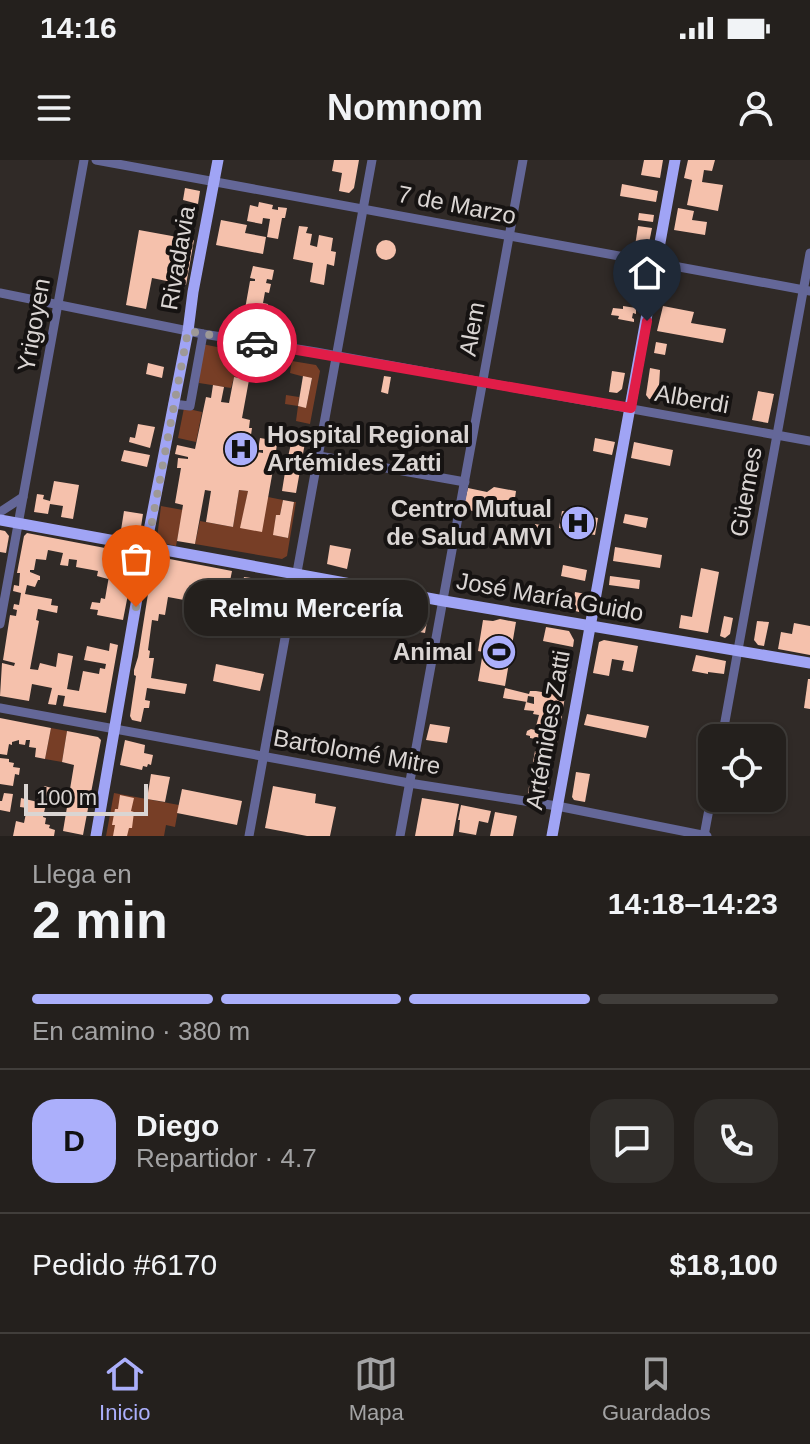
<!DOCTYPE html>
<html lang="es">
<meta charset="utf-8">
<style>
body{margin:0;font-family:Arial,sans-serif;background:#302d2a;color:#f1f3f6;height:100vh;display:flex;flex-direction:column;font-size:30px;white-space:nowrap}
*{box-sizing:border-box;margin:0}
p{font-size:26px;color:#a3a3a4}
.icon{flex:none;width:44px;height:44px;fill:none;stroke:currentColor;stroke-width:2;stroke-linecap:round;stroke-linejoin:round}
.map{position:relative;height:676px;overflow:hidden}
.details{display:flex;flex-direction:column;background:#24201d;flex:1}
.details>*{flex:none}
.tools{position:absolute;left:698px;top:564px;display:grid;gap:16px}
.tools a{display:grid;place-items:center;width:88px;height:88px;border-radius:16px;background:#24201d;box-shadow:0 2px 6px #0004,0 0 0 2px #413e3b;font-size:40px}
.scale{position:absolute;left:24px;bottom:20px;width:124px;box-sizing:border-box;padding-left:8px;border:4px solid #dad5d3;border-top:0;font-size:22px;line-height:28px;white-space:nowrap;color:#dad5d3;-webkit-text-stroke:6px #161312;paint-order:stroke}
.pin{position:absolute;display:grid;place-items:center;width:68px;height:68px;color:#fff;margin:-82px -34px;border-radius:50% 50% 50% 0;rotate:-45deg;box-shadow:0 0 8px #0007}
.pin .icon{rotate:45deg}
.courier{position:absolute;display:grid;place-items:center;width:80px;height:80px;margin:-40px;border:6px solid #e11d48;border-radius:50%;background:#fff;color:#222;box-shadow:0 2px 10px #0007}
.bubble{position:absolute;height:56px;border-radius:24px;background:#24201d;box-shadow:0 2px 6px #0004,0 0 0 2px #413e3b;font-size:26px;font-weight:700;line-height:56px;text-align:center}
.overview em{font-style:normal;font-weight:700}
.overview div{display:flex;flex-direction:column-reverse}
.overview{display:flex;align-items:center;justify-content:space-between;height:136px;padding:0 32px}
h1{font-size:52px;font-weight:700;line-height:60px}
.bar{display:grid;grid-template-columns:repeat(4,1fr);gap:12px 8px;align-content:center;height:96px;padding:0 32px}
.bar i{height:10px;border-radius:6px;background:#413e3b}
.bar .on{background:#abaffb}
.bar p{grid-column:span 4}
.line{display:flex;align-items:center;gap:20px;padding:0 32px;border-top:2px solid #413e3b}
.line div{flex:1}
.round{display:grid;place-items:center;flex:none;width:84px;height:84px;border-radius:24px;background:#302d2a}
.status{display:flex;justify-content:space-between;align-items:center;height:56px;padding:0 40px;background:#24201d;direction:ltr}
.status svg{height:22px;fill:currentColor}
header{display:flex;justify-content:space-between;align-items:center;height:104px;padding:0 32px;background:#24201d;font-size:36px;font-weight:700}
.dock{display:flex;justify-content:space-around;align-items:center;height:112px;border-top:2px solid #413e3b;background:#24201d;font-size:22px;color:#a3a3a4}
.dock a{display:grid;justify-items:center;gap:4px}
.dock .on{color:#abaffb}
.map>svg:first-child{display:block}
.green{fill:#773e26}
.building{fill:#f5c1ac}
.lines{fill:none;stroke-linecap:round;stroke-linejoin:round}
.minor{stroke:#646798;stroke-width:9}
.major{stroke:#a0a4f5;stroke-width:11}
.done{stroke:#9e9997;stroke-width:8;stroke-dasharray:0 14.4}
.route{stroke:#e11d48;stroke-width:10}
.labels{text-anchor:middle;stroke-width:8;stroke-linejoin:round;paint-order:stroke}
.street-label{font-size:24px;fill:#dad5d3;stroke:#161312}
.poi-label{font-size:24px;font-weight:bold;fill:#dad5d3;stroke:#161312;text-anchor:end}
</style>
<div class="status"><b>14:16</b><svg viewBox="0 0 49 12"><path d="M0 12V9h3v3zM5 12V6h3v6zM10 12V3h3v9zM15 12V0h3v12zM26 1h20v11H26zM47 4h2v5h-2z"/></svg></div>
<header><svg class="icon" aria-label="menu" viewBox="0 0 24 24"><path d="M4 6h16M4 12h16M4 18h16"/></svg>Nomnom<svg class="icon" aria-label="person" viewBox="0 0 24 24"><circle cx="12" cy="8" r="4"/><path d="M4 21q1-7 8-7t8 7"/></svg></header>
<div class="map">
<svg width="810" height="676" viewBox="0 0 810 676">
<rect width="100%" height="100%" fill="#302a27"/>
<g class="green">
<path d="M202,184L222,188L241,218L234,217L231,228L199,223Z"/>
<path d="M292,201L316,205L320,211L310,264L296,261L298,246L285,244L286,235L299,237L298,246L306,247L312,219L290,213Z"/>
<path d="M184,248L202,252L196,282L178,278Z"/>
<path d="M239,330L248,331L241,367L268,337L283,340L280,355H276L274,375L288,378L294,342H296L287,396L282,399L195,384L200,361L233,367Z"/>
<path d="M161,346L183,350L176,386L162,383L157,378Z"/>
<path d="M51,568L67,571L62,602L45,599Z"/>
<path d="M114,633L179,645L175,667L166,665L164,676H106Z"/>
</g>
<g class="building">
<path d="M334,0H359L354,28L349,33L339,31L342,13L332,11Z"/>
<path d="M644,0H663L660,18L641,15Z"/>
<path d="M688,0H715L712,11L704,10L702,22L723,25L718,51L687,45L692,20L684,18Z"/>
<path d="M622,24L658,31L656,42L620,36Z"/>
<path d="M185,28L200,31L198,44L183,40Z"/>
<path d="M259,42L273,45L272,49L278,50V47L287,48L285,58H282L278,79L267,77L270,59L263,58L262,64L247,61L250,45L258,47Z"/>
<path d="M678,48L694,51L692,60L707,62L705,75L674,70Z"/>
<path d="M639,53L654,55L653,62L638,60Z"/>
<path d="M221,60L247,65L245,73L266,77L263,94L216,85Z"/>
<path d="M299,66L308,67L306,73L312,74L310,85L317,87L319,75L333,78L331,91L336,92L334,106L327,104L324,125L310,122L313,103L293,99Z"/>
<path d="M638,66L652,68L649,83L642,87L635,86Z"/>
<path d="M139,70L194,80L186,125L152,118L146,149L126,145Z"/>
<circle cx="386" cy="90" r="10"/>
<path d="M253,106L274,110L272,120L267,119L266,123L271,124L269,133L265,132L263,143L268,144L264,163L261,162L260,167L236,163L239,147L245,149L250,121H255V119L250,118Z"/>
<path d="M623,146L636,148V154L633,153L632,158L634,159V162L618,159L619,156L611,155L613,148L623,149Z"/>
<path d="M663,146L694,152L691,163L726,169L723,183L657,171Z"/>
<path d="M656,182L667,184L665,195L654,193Z"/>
<path d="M233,190L254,194L251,208L236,205L237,198L232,197Z"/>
<path d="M148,203L164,207L162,218L146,214Z"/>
<path d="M650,208L660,210L658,241L649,239L646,235Z"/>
<path d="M612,211L625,213L622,229L617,233L609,232Z"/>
<path d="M303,216L312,218L306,248L298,246Z"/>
<path d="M384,216L391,217L388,234L381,232Z"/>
<path d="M234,217L249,220L242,258L250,260L249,268H252L250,282L252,283L251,291L263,293V290H258L260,278L266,279L267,274L278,276L275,299L287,301L294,271L302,273L301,276L306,277L296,333L282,331L286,306L274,304L262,372L240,368L248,331L239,330L233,367L206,362L211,331L205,330L195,384L177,381L183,345L175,343L181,308H177L178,298L188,299V297L175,294L177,285L195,289L206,237L211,238L213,225L224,227L221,242L229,243Z"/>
<path d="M758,231L774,234L768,263L752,260Z"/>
<path d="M138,264L155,267L150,288L129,282L130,277L135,278Z"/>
<path d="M595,278L615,282L612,295L593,291Z"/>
<path d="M634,282L673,290L670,306L631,298Z"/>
<path d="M124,290L150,295L147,307L121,301Z"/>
<path d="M54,321L79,325L73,359L61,357L63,346L50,344L48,354L34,352L37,334L44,335L43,339L50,341Z"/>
<path d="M494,327L516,331L512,359L463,349L468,328L487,332Z"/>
<path d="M283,340L294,342L288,378L273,375L276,355H280Z"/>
<path d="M124,351L143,354L140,373L121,370Z"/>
<path d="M562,351L598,358L595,375L559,368Z"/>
<path d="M625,354L648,358L646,368L623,363Z"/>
<path d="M535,364L546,366L544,380L532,378Z"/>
<path d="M0,370L5,371L9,376L6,393L0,392Z"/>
<path d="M27,373L131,393L135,397L133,408H129L128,413L132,414L123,460L97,455L98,450L90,449L92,442L100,443L101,438L105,439L109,416L113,417L115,405H111L108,419L97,416L98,411L76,407L77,400L69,399L68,406L60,405L63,393L48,390L46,400L36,399L34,410H30V412L40,416V420H38L35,427L27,425L25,434L52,439L51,445L58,446L57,453L38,449L36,460L39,461L30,509L38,510L40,503L56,507L58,493L73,496L67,529L79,531L83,511L99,514L100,508L105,509L106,504L84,500L87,486L109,491L110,483L118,485L106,553L63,546L65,536L58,535L56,545L48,544L52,528L32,524L29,541L0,536L2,503L14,506L15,503L3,500L10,455L16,456L17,450L13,449L14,444L19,445L21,433L13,431L14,425L19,426L20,413H17L24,376Z"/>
<path d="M330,385L351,389L347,409L327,404Z"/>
<path d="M615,387L662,395L660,408L613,401Z"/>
<path d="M154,396L232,411L230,421L216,418L211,445L168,437L165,455L159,454L158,461L152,460L148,490L150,491L149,498H154L151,518L187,524L185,534L147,528L145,540L150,541L149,548H144L141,562L132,560L130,556L136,516L134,515V510L138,497Z"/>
<path d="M563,405L587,410L585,421L561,416Z"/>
<path d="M701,408L719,412L708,473L679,468L681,455L692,457Z"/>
<path d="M610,416L640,420L639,429L609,425Z"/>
<path d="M244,417L257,419L252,447L239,445Z"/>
<path d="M309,428L332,431L329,450L316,448L318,436L313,435V439L304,438L306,430Z"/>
<path d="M575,432L586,434L584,447L580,446L579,452L568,449L569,438L574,439Z"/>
<path d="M355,435L388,441L384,460L375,458L377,448H375L374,454L352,450Z"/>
<path d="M409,441L425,444L423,450L429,451L425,473L393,467L397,443L408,445Z"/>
<path d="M724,456L733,458L730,474L725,478L720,476Z"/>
<path d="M500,459L516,462L505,526L478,521L483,492L478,491L483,460L493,461Z"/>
<path d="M757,461L769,462L764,486L758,485L754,480Z"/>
<path d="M794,463L810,466V495L778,489L781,472L792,474Z"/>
<path d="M546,467L569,471L574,480L573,487L543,481Z"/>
<path d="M604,480L638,486L633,512L622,510L624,501L612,499L609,516L593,513L599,482Z"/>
<path d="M696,495L726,501L724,514L708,512V514L692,511Z"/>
<path d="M553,502L571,506L569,516L551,512Z"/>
<path d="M216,504L264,514L260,531L213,521Z"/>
<path d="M808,519H810V549L804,548Z"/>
<path d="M505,528L529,534L530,531H536L565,536L561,562L558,561L556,571H553V573L559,574L557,583L530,578V576L526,575L527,571L531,569L535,570L539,555L533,554L534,551L524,550L526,542L534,544V537L528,536L527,542L503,538Z"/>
<path d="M587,554L649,566L646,578L584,565Z"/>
<path d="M0,558L51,568L45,599L35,597L36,588L29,587L30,580H26L25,585L19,584V580L12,582V585L9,584L7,595L0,594Z"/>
<path d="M430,564L450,567L447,583L426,580Z"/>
<path d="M67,571L98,577L101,580L83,675L63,671L74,605L62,602Z"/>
<path d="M283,572L289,573L288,579L300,581L298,589L280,586Z"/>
<path d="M125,580L145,585L144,593L153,595L151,605L148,604L147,607L143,606L142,610L120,605Z"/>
<path d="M535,591L555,595L548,630L544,629L543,636L528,633L530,620L536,621L540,603L533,602Z"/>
<path d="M0,598L9,599V602L14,603L13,607L20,608L19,615L15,614L13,626L0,624Z"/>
<path d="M576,612L590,614L585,642L574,640L572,637Z"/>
<path d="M151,614L170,617L165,642L147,639Z"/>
<path d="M44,626L52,628L50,641L39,639L41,630L43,631Z"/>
<path d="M273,626L316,634L315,643L336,647L330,676H307L265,668Z"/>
<path d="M182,629L242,641L237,665L177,653Z"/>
<path d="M4,633L13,634L10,652L0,650V641H2Z"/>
<path d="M120,635L134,638L131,651L134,652L132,668H129L127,676H113L115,665H112L115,649H118Z"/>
<path d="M21,638L46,644L43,657L46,658L45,664L50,665L49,668L55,670L54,676H13L16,661L24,663L27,648L20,647Z"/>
<path d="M422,638L459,644L453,676H415Z"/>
<path d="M461,645L491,651L488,663L479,661L476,675L459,672L460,660H458Z"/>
<path d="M495,652L517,656L513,676H490Z"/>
</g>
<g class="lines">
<g class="minor">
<path d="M96,0L810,131"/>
<path d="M0,133L203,174L316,192L810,281"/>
<path d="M173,244L190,246L203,174"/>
<path d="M319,296L465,322"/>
<path d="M0,352L23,337"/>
<path d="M0,464L84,0"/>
<path d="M0,548L409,623L557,646L707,676"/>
<path d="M722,578L810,93"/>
<path d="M249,676L372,0"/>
<path d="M400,676L523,0"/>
<path d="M704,676L712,633"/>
</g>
<g class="major">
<path d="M0,360L444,441L810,503"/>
<path d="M96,676L146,386L188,171L193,132L218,0"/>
<path d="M552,676L675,0"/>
</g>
</g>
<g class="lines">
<path class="done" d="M136,447L188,171L257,183"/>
<path class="route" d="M257,183L631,248L647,161"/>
</g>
<defs>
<g id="hospital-disc" transform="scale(1.8)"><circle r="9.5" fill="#abaffb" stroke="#161312"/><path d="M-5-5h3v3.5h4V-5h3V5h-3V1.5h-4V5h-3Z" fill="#111"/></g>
<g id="stadium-disc" transform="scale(1.8)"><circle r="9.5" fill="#abaffb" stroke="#161312"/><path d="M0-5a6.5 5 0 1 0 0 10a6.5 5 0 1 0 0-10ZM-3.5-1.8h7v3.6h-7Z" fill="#111"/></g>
</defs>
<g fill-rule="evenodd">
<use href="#hospital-disc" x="241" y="289"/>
<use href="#hospital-disc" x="578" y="363"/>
<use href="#stadium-disc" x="499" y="492"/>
</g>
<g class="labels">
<g class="street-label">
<text transform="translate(457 45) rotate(11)" y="8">7 de Marzo</text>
<text transform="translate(178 98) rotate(-80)" y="8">Rivadavia</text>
<text transform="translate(34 165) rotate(-80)" y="8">Yrigoyen</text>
<text transform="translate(472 169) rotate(-80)" y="8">Alem</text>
<text transform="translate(692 239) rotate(10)" y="8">Alberdi</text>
<text transform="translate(746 332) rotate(-80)" y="8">Güemes</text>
<text transform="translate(550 437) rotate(10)" y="8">José María Guido</text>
<text transform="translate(548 570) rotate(-80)" y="8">Artémides Zatti</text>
<text transform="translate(357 592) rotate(10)" y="8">Bartolomé Mitre</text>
</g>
<g class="poi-label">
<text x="267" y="283" text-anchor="start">Hospital Regional<tspan x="267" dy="28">Artémides Zatti</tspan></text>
<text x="552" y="357">Centro Mutual<tspan x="552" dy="28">de Salud AMVI</tspan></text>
<text x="473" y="500">Animal</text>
</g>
</g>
</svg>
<div class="tools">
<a><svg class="icon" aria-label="locate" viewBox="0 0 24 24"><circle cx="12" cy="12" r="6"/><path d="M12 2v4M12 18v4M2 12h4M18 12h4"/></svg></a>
</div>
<div class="scale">100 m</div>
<div class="pin" style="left:136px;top:447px;background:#ea580c"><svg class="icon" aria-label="bag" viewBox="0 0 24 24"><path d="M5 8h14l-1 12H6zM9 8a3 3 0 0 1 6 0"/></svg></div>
<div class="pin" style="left:647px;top:161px;background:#1f2937"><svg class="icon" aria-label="home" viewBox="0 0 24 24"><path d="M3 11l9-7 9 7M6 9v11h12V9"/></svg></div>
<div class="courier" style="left:257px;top:183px"><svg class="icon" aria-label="car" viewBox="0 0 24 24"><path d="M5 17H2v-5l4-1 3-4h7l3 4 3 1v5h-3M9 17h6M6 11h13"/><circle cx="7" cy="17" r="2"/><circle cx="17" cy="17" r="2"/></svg></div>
<div class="bubble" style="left:184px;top:420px;width:244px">Relmu Mercería</div>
</div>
<section class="details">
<div class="overview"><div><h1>2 min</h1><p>Llega en</p></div><em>14:18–14:23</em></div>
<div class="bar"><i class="on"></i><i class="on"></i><i class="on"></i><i></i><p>En camino · 380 m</p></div>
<div class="line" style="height:144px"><b class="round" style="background:#abaffb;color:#111">D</b><div><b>Diego</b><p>Repartidor · 4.7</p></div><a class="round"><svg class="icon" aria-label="chat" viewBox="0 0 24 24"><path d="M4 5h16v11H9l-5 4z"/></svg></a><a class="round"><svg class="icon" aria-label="phone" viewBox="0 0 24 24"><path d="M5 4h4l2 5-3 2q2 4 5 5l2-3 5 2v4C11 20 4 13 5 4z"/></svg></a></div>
<div class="line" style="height:104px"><div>Pedido #6170</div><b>$18,100</b></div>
</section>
<nav class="dock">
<a class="on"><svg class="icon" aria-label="home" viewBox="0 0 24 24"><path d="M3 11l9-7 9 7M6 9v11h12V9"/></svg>Inicio</a>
<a><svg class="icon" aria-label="map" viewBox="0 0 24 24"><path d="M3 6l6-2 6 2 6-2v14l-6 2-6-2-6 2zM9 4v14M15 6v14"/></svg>Mapa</a>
<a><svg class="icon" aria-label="saved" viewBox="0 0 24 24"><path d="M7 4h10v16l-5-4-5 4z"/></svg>Guardados</a>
</nav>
